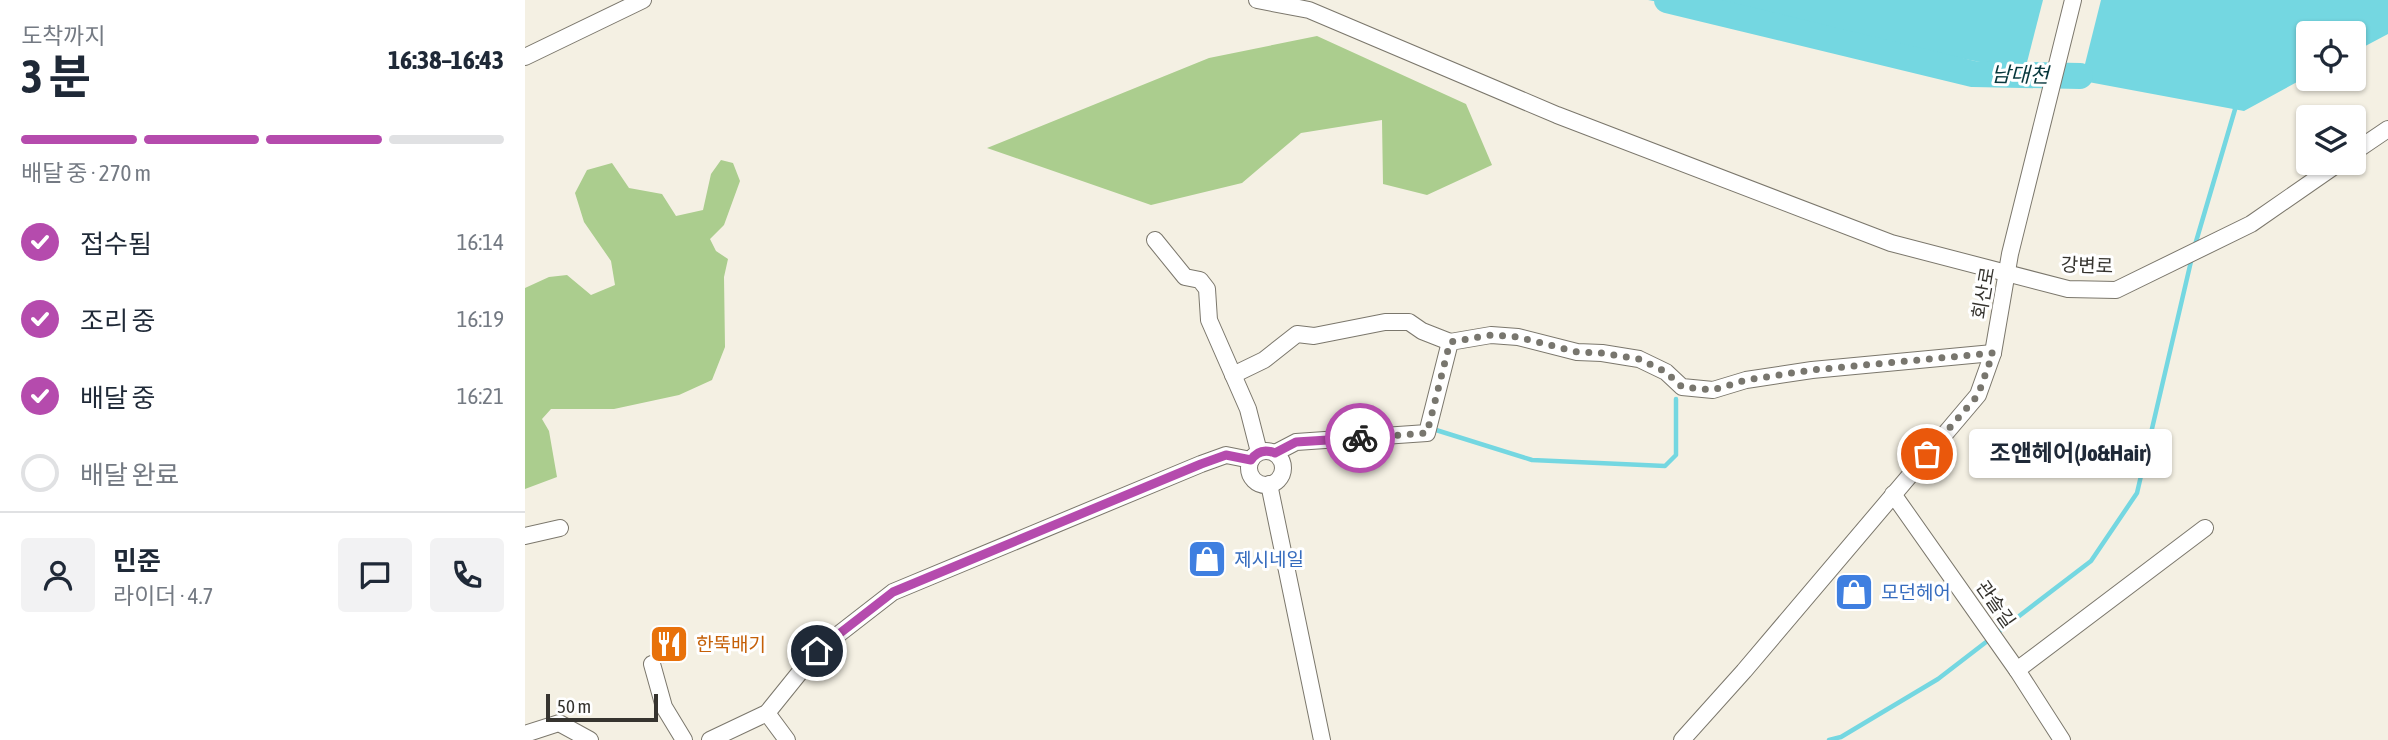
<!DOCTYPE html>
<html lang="ko">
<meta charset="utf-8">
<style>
body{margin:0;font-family:"Asap Condensed","Noto Sans KR",sans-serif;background:#f2f2f3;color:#1f2937;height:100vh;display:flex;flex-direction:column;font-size:26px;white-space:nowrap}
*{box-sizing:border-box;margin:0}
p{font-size:23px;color:#747a83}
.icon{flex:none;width:38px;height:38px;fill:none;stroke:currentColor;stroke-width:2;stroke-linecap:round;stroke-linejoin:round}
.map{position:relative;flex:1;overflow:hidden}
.drawer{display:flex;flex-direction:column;background:#fff;width:525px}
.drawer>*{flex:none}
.controls{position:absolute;left:1771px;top:21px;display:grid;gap:14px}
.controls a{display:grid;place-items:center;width:70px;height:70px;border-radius:7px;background:#fff;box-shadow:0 2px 5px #0004;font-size:35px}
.scale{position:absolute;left:21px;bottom:18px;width:112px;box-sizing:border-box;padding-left:7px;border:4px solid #36342f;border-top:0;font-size:19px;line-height:24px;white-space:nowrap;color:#36342f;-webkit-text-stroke:5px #fff;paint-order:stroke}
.pin{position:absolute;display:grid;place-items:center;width:60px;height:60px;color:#fff;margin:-30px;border:4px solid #fff;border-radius:50%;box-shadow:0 2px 7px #0007}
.courier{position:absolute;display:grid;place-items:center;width:70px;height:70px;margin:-35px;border:5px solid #b54bad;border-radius:50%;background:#fff;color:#222;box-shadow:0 2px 9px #0007}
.bubble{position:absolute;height:49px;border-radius:7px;background:#fff;box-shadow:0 2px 5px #0004;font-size:23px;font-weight:700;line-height:49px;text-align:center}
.headline em{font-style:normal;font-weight:700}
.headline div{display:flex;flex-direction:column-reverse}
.headline{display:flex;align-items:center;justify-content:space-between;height:119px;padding:0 21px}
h1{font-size:46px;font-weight:700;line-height:52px}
.bar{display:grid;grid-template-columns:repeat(4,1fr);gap:10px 7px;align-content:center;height:84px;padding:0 21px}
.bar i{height:9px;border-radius:5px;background:#e0e1e3}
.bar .active{background:#b54bad}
.bar p{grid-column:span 4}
.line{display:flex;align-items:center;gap:18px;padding:0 21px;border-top:2px solid #e0e1e3}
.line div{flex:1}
.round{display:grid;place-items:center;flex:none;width:74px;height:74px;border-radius:7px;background:#f2f2f3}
ol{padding:0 21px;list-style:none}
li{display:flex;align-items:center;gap:21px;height:77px}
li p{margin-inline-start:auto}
li .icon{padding:7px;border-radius:50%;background:#b54bad;color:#fff;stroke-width:4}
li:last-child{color:#747a83}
li i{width:38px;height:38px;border:4px solid #e0e1e3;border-radius:50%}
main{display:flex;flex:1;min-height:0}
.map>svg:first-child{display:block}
.forest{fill:#abcd8e}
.water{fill:#74d7e1}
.pier{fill:#f4f0e3}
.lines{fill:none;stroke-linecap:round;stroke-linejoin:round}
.stream{stroke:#74d7e1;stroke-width:4.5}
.river{stroke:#74d7e1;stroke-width:26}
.building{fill:#e3d6de}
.minor-casing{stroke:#7b776c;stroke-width:18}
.minor{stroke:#fff;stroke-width:16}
.done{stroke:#78766e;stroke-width:7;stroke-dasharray:0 12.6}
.route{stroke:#b54bad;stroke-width:9}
.labels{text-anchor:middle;stroke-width:6;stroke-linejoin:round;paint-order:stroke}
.street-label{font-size:19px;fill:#36342f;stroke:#fff}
.shop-label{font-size:19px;fill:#366cbe;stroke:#fff;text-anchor:start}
.food-label{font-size:19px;fill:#c56008;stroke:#fff;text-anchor:start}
.water-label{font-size:21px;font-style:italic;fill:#06373c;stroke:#fff}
</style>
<main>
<section class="drawer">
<div class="headline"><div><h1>3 분</h1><p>도착까지</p></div><em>16:38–16:43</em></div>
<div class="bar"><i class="active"></i><i class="active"></i><i class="active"></i><i></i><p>배달 중 · 270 m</p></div>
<ol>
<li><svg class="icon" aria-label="check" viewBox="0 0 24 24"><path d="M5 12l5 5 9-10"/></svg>접수됨<p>16:14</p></li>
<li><svg class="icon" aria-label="check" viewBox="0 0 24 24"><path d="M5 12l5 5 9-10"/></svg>조리 중<p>16:19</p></li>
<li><svg class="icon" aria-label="check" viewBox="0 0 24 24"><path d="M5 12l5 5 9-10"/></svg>배달 중<p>16:21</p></li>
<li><i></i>배달 완료</li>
</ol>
<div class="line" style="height:126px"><a class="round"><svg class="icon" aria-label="person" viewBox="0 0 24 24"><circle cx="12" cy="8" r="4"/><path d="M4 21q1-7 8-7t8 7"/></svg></a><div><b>민준</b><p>라이더 · 4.7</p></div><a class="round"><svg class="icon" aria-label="chat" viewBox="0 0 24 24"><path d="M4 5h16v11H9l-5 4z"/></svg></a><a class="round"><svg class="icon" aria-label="phone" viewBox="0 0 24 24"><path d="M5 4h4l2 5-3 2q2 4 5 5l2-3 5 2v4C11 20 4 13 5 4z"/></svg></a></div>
</section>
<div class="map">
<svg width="1863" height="740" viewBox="0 0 1863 740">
<rect width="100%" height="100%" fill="#f4f0e3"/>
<g class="forest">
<path d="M792,36L941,104L967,165L902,195L858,184L857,120L776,133L717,183L626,205L462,148L684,58Z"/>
<path d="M196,160L208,163L215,181L199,225L185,239L191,251L203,259L199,277L200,347L187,380L154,395L89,409H26L17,419L24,431L32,477L0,489V288L24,277L42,275L66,295L90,285L86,261L59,222L50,193L62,170L87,163L104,188L137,194L151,216L178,210L186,174Z"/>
</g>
<path class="water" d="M1123,0H1863V34L1829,52V33H1783V76L1719,111Z"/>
<path class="pier" d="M1518,0H1576L1555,84L1499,74Z"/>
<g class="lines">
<g class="stream">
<path d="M1670,245L1711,106"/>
<path d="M911,430L1007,460L1140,466L1151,455V399"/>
<path d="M1472,633L1566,561L1612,493L1667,257"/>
<path d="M1304,740L1316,737L1413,679L1465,639"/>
</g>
<path class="river" d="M1142,0L1448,74L1555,76"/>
</g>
<path class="building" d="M147,637L158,652L138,664L135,657L126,651Z"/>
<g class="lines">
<g class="minor-casing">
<g id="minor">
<path d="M732,0L784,10L1032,115L1366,243L1543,289L1591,290L1726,224L1814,163"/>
<path d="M0,57L118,0"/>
<path d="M1829,152L1863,129"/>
<path d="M630,240L660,277L675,280L682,289L684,320L723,409L734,452"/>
<path d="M708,375L739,360L772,334L789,336L860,322H884L897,331L925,342"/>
<circle cx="741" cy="468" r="17"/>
<path d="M750,453L771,442L902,433L925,342L966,335L993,337L1052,352L1077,353L1114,359L1141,372L1157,387L1188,390L1221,380L1287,370L1468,353"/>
<path d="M744,484L797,740"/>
<path d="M1368,494L1492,670L1537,740"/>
<path d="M0,536L35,528"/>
<path d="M127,664L139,707L159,740"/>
<path d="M1492,670L1680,528"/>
<path d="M242,713L262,740"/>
<path d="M0,734L34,723L65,740"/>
<path d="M185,740L242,713L292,651L368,592L676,464L701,455L726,460"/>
<path d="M1157,740L1219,671L1453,395L1468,353L1485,254L1548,0"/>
</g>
</g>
<use href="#minor" class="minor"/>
</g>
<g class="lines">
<path class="done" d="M835,438L902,433L925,342L966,335L993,337L1052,352L1077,353L1114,359L1141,372L1157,387L1188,390L1221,380L1287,370L1468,353L1453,395L1402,454"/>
<path class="route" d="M292,651L368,592L676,464L701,455L726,460C732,451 740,449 750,453L771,442L835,438"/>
</g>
<defs>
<g id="shop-square" transform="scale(2.0125)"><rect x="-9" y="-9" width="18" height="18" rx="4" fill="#3f7fe0" stroke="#fff"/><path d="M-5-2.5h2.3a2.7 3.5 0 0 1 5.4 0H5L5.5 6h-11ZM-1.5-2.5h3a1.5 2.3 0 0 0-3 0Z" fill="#fff"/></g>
<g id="restaurant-square" transform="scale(2.0125)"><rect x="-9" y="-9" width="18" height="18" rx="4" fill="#e8710a" stroke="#fff"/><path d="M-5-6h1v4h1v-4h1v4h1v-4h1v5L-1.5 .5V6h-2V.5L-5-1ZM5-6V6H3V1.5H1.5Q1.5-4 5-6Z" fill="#fff"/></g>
</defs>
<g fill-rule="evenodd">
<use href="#shop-square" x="682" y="559"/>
<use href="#shop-square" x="1329" y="592"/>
<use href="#restaurant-square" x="144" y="644"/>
</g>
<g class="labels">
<g class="street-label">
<text transform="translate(1562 265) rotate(2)" y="7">강변로</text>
<text transform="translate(1458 293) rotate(-80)" y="7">회산로</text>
<text transform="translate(1471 604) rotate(55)" y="7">관솔길</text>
</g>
<g class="shop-label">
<text x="709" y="566">제시네일</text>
<text x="1356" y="599">모던헤어</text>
</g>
<g class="food-label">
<text x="171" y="651">한뚝배기</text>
</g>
<g class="water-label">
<text transform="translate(1495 75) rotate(1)" y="7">남대천</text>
</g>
</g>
</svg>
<div class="controls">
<a><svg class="icon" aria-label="locate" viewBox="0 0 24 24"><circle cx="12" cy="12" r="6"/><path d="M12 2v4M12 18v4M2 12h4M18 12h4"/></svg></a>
<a><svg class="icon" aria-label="layers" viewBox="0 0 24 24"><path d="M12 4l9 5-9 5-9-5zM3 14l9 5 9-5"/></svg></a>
</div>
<div class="scale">50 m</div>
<div class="pin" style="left:1402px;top:454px;background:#ea580c"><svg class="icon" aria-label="bag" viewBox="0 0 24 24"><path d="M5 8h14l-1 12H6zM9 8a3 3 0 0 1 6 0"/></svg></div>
<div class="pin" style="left:292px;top:651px;background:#1f2937"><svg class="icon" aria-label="home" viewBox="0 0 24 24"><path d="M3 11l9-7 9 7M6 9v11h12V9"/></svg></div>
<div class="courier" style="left:835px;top:438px"><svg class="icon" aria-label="bike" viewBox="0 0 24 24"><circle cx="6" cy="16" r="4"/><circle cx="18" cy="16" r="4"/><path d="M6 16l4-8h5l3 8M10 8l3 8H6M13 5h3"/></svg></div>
<div class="bubble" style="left:1444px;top:429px;width:203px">조앤헤어(Jo&amp;Hair)</div>
</div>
</main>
